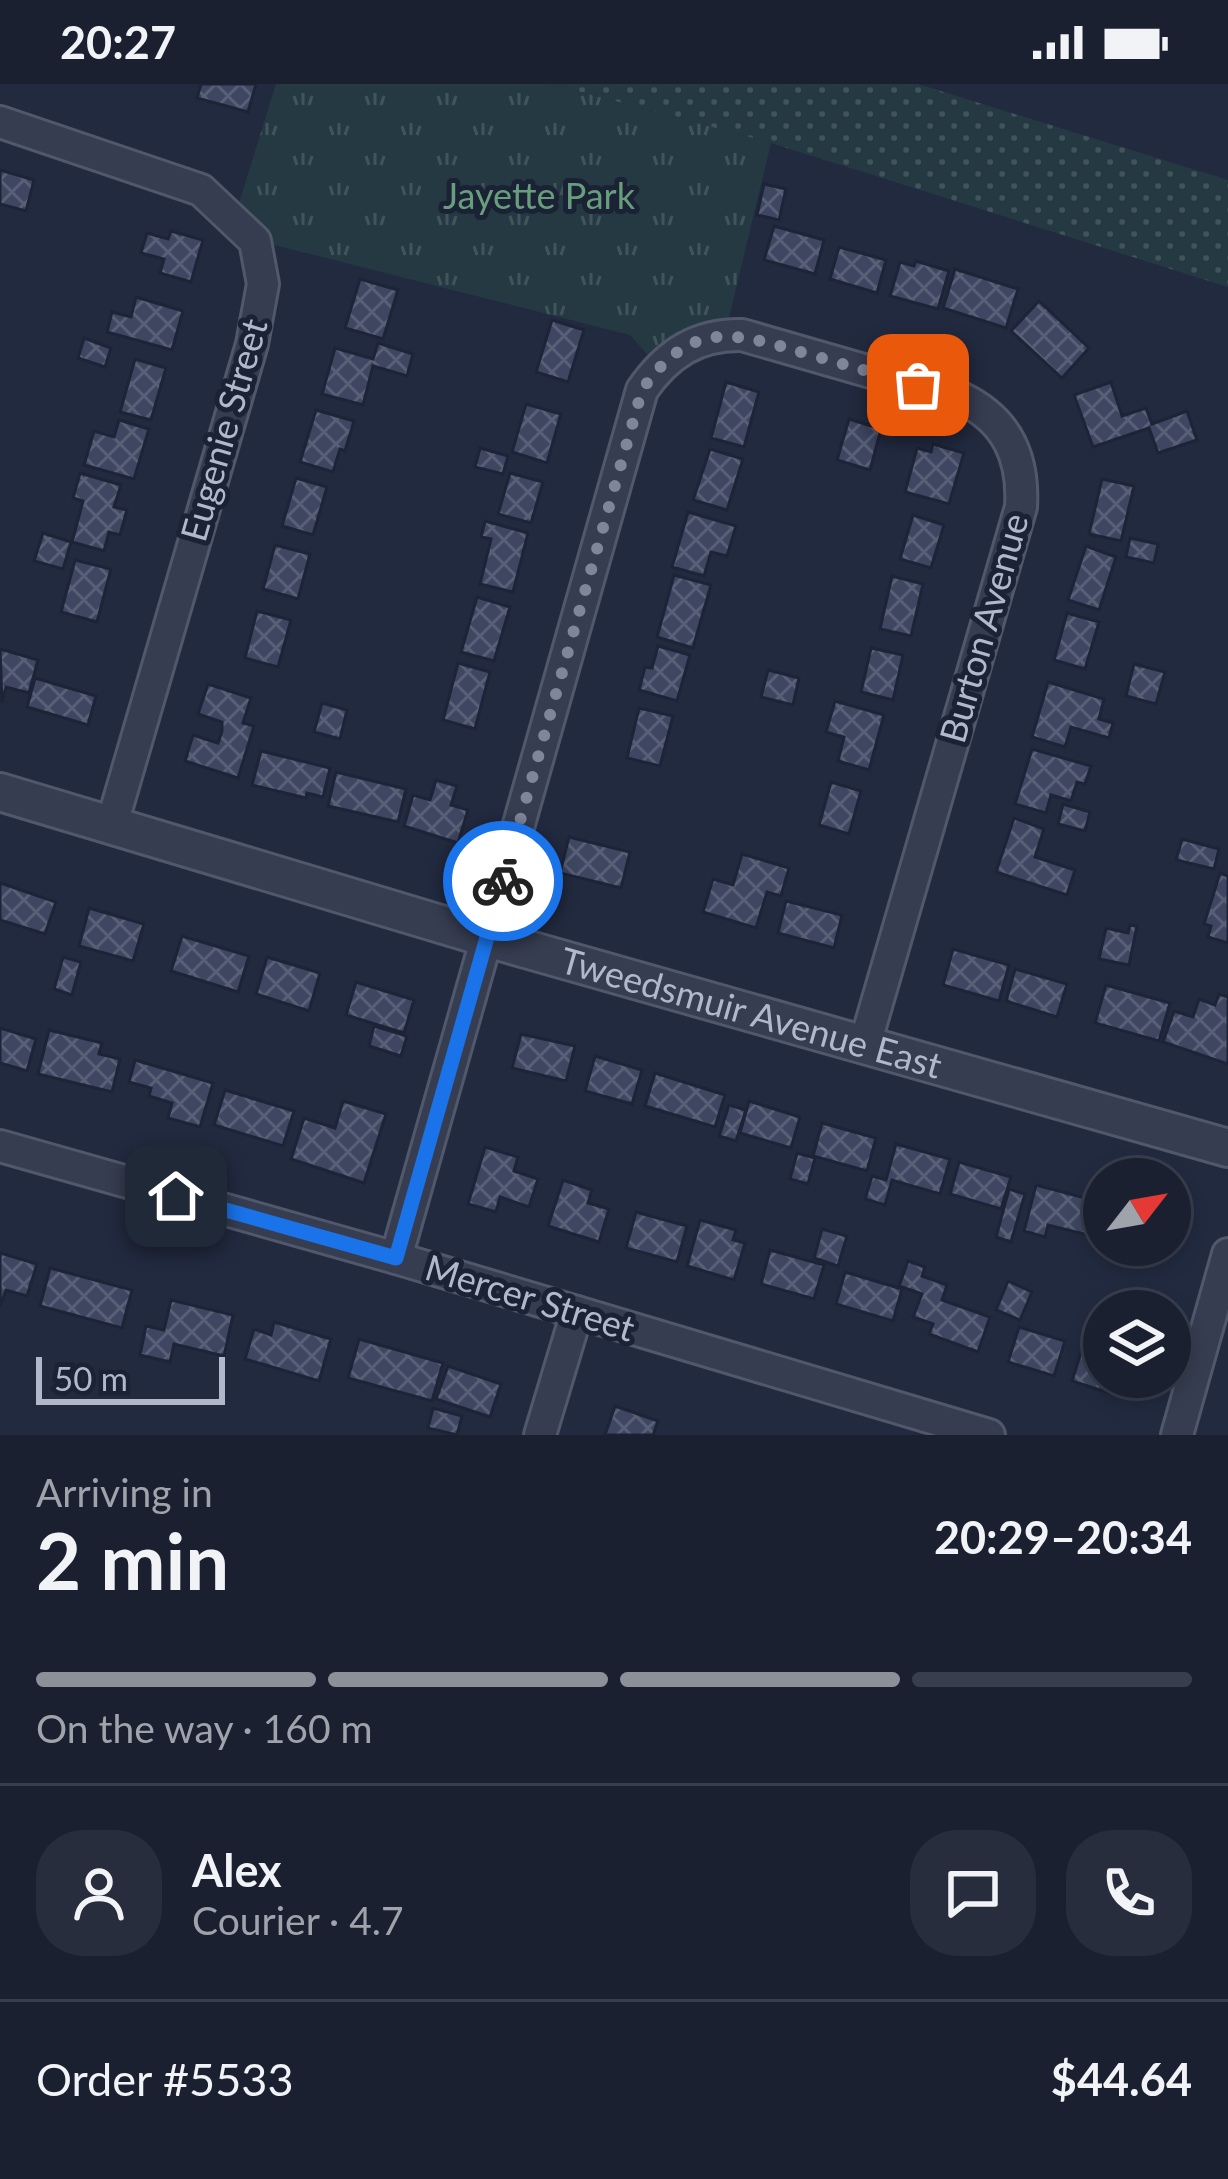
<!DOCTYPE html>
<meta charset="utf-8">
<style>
body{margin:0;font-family:Lato,sans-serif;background:#272d3c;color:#f1f3f6;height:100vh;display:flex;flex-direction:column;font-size:45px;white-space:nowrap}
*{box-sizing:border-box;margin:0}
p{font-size:39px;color:#9fa3ab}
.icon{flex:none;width:66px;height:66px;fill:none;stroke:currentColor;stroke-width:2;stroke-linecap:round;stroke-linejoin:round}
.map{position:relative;height:1351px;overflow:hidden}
.drawer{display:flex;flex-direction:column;background:#1a2030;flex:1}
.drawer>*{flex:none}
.needle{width:78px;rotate:59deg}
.buttons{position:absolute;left:1083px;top:1074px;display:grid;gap:24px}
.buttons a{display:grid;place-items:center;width:108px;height:108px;border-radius:50%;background:#1a2030;box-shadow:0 6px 18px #0003,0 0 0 3px #383e4c;font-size:60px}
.scale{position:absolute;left:36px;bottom:30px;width:189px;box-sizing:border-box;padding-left:12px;border:6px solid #b2b8cb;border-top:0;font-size:33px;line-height:42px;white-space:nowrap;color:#b2b8cb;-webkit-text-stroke:9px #1b2235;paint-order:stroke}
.pin{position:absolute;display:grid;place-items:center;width:102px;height:102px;color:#fff;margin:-51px;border-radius:24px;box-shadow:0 6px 18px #0006}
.courier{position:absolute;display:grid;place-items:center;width:120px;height:120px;margin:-60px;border:9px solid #1a73e8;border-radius:50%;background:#fff;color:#222;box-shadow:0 3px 15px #0007}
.overview em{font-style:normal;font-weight:700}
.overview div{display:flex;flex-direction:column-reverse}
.overview{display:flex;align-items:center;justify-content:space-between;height:204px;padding:0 36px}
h1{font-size:78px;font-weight:700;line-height:90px}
.bar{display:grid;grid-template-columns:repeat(4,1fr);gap:18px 12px;align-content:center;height:144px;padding:0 36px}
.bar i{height:15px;border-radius:9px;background:#383e4c}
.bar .active{background:#8c9099}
.bar p{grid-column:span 4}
.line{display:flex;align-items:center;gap:30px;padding:0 36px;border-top:3px solid #383e4c}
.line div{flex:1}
.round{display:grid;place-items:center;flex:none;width:126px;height:126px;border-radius:48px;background:#272d3c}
.status{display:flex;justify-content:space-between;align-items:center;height:84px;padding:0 60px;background:#1a2030;direction:ltr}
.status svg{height:33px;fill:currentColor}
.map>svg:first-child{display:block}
.grass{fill:url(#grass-dots)}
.park{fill:url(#park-tufts)}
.building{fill:url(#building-cross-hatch);stroke:#1d2437;stroke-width:3}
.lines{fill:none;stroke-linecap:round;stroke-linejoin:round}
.minor-casing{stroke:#51586b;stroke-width:36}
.tertiary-casing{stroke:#51586b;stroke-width:42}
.minor{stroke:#363d50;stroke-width:30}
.tertiary{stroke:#363d50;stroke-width:36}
.done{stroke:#80869a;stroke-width:12;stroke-dasharray:0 21.6}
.route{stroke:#1a73e8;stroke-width:15}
.labels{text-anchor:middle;stroke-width:10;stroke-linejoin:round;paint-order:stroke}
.park-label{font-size:36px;fill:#679e7c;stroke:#1b2235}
.street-label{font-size:36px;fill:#b2b8cb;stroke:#1b2235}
</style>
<div class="status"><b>20:27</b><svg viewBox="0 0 49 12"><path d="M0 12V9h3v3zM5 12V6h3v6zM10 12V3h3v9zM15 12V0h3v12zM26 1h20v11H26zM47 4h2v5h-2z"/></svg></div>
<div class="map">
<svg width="1228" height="1351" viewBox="0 0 1228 1351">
<defs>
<pattern id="grass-dots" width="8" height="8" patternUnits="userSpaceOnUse" patternTransform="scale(3)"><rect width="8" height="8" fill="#243941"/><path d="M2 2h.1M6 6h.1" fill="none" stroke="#41545b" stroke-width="1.8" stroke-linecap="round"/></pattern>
<pattern id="park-tufts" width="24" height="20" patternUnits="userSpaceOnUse" patternTransform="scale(3)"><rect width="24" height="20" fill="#243941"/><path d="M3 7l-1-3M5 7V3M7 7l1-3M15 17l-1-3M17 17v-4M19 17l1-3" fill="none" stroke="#41545b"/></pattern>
<pattern id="building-cross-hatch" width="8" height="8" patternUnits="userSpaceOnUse" patternTransform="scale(3)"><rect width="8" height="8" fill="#3e4661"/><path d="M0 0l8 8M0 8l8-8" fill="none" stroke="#585f76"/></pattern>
</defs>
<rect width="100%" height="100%" fill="#222a40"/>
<path class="grass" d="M551,0H918L1228,96V203L771,59Z"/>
<path class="park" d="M276,0H551L771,59L724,254L662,287L630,251L255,156L235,132Z"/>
<g class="building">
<path d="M201,0H256L248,28L197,14Z"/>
<path d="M0,86L34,96L26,127L0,120Z"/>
<path d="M764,100L786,105L779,136L757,131Z"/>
<path d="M774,142L824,156L815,190L764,176Z"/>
<path d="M171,147L203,156L191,198L160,189L164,175L141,169L147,149L168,155Z"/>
<path d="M839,163L886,176L877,209L830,195Z"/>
<path d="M916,177L949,187L938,225L890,212L900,178L914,182Z"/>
<path d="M955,185L1018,205L1006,244L943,224Z"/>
<path d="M360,195L398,206L383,255L345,244Z"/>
<path d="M136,213L183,227L172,266L107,248L112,228L131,233Z"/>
<path d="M1039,217L1089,264L1062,294L1011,247Z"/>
<path d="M552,236L584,246L568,298L536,288Z"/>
<path d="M84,254L111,264L105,283L78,274Z"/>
<path d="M378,259L413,270L407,292L373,282L363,321L322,310L335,264L373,275Z"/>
<path d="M135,275L166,284L151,336L120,328Z"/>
<path d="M726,298L759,308L744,363L711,354Z"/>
<path d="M1111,298L1122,332L1146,324L1152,340L1187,327L1197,356L1158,369L1149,344L1093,363L1074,311Z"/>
<path d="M526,320L561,330L547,379L512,368Z"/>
<path d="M316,326L354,337L345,367L340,365L333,388L300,378Z"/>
<path d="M849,335L881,345L870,386L837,376Z"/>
<path d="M119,336L149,345L134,395L84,381L94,347L114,353Z"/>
<path d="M933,360L964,369L949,420L905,408L917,364L931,368Z"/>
<path d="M480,364L508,372L503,390L475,383Z"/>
<path d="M710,365L743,375L727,426L693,416Z"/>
<path d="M80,389L121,401L114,423L127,426L120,451L109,448L104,467L72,458L83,417L73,414Z"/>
<path d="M510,389L543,398L531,439L498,430Z"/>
<path d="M296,394L327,403L313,451L282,442Z"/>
<path d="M1102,395L1134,402L1121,457L1089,450Z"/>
<path d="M688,428L736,442L727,472L711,468L704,492L672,483Z"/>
<path d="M913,431L944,441L931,484L900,475Z"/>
<path d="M485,437L528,449L513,508L480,500L491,455L481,453Z"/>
<path d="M43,449L71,458L63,485L34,477Z"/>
<path d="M1130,454L1158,460L1154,479L1126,473Z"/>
<path d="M275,461L310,470L298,515L263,505Z"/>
<path d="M1086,462L1116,473L1099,526L1068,516Z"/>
<path d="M75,476L111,485L97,538L61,528Z"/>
<path d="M674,491L711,501L693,564L657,553Z"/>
<path d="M892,492L923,500L911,552L880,545Z"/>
<path d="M477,513L510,523L494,577L461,568Z"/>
<path d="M257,527L291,536L278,583L245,574Z"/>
<path d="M1067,529L1099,538L1085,585L1054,576Z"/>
<path d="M658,562L690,571L677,617L639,606L645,583L652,584Z"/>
<path d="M871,564L903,571L893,616L861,608Z"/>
<path d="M0,565L38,576L29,609L6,603L2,619Z"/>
<path d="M458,579L490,588L475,645L443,636Z"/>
<path d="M1134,580L1165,588L1156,620L1126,612Z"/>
<path d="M768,586L799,594L793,621L761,613Z"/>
<path d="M35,594L96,612L88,641L27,623Z"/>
<path d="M1048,598L1104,615L1099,635L1113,639L1109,654L1071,643L1065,663L1032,653Z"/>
<path d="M208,600L251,614L243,639L254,642L238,694L185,677L193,651L218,659L222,647V638L198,630Z"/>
<path d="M835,617L884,631L869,686L838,677L844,653L826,648Z"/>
<path d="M322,619L347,626L340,655L314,648Z"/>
<path d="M639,624L673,632L660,682L627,674Z"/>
<path d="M1032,665L1091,682L1085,700L1077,698L1071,717L1051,711L1046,729L1015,720Z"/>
<path d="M261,667L330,684L323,713L307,709L306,714L252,701Z"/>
<path d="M336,688L406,705L398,738L328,722Z"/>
<path d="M436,696L457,702L451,721L468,726L458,759L404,742L413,711L430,716Z"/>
<path d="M831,698L861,707L849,750L819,741Z"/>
<path d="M1063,720L1090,728L1085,747L1058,740Z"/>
<path d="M1014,734L1044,745L1035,773L1075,786L1067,811L996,788Z"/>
<path d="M569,753L630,768L621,804L560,789Z"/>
<path d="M1182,755L1219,765L1214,785L1176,776Z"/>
<path d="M742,770L789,784L781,812L767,808L756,844L703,828L713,795L733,801Z"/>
<path d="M1220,789L1228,792V859L1208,853L1211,842L1204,840Z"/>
<path d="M0,799L56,818L45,850L0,836Z"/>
<path d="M786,817L842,831L834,864L778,849Z"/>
<path d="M89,824L144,840L133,877L79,862Z"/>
<path d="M1130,841L1137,842L1129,881L1099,875L1106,844L1128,849Z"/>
<path d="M182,852L249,872L238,908L171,887Z"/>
<path d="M953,865L1009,881L999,917L943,901Z"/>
<path d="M63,873L81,878L72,911L54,905Z"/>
<path d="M267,873L320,889L309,927L256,910Z"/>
<path d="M1015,885L1067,900L1057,933L1006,917Z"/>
<path d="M356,898L414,916L404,949L346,931Z"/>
<path d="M1106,901L1170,919L1159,957L1095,939Z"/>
<path d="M1219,910L1228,913V980L1163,958L1174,927L1193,933L1199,915L1215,921Z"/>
<path d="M374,942L407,952L401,972L369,962Z"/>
<path d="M0,944L36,955L27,987L0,979Z"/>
<path d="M49,946L102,959L99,970L120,975L112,1008L38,990Z"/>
<path d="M521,950L575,962L566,997L512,984Z"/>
<path d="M595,972L642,986L632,1020L585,1007Z"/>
<path d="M135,976L213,999L200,1043L168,1034L172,1019L149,1012L151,1004L129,998Z"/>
<path d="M655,989L725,1011L715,1043L645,1022Z"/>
<path d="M225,1006L294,1027L283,1062L214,1041Z"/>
<path d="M343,1017L386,1030L364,1099L291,1075L304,1034L335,1044Z"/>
<path d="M749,1017L800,1033L791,1064L740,1049Z"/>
<path d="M729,1021L746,1026L736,1057L719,1052Z"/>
<path d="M822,1039L876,1054L867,1087L813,1072Z"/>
<path d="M896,1060L950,1075L940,1110L892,1096L885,1121L865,1115L872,1092L886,1096Z"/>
<path d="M485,1063L518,1073L514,1087L538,1095L529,1123L500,1113L496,1128L468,1120Z"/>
<path d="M797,1069L815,1074L808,1100L790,1095Z"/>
<path d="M959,1078L1011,1093L1001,1125L950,1110Z"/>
<path d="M563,1096L592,1106L588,1119L609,1125L599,1158L548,1142Z"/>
<path d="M1036,1101L1104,1119L1096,1153L1048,1141L1045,1153L1024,1147Z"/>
<path d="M1009,1105L1025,1110L1011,1158L996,1153Z"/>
<path d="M636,1128L687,1142L677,1178L626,1164Z"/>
<path d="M700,1136L736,1146L733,1156L745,1159L734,1196L687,1182Z"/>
<path d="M822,1145L847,1152L838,1182L814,1174Z"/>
<path d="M770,1166L824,1181L814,1215L761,1200Z"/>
<path d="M0,1169L37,1180L27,1212L6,1206L0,1223Z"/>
<path d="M908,1177L925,1183L922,1192L947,1201L942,1216L990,1233L978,1268L929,1250L933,1240L913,1233L922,1210L899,1202Z"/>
<path d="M50,1184L132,1206L122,1244L40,1222Z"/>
<path d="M845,1188L902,1205L893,1237L836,1220Z"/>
<path d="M1008,1197L1032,1208L1020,1236L996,1226Z"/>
<path d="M171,1216L233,1231L224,1272L174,1260L170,1278L140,1271L146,1242L164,1246Z"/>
<path d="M274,1238L331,1255L319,1297L245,1275L254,1245L271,1251Z"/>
<path d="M1019,1243L1065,1257L1054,1292L1008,1278Z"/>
<path d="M359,1255L443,1279L432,1317L348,1294Z"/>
<path d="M1082,1265L1104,1271V1293H1132L1125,1314L1072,1297Z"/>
<path d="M448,1282L501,1300L490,1333L436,1315Z"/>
<path d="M615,1322L658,1337L653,1351H605Z"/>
<path d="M433,1324L462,1332L457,1351L428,1344Z"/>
</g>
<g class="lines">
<g class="minor-casing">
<g id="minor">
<path d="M0,38L201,106L255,157L263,200L252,260L112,740"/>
<path d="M0,1062L396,1174L989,1351"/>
<path d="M396,1174L642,306C667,270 697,250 742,251L961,314C1007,336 1024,373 1021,423L865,960"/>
<path d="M540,1351L577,1228"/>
<path d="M1177,1351L1228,1170"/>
</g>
</g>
<g class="tertiary-casing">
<g id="tertiary">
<path id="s1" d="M0,708L487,854L1228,1064"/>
</g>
</g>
<use href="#minor" class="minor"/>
<use href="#tertiary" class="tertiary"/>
</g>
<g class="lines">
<path class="done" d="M503,797L642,306C692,234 735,249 808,270C845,281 881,291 918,301"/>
<path class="route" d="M176,1112L396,1174L503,797"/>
</g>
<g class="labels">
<g class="park-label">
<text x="539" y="125">Jayette Park</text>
</g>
<g class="street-label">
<text transform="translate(224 346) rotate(-74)" y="13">Eugenie Street</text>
<text transform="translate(984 544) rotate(-74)" y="13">Burton Avenue</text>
<text dy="13" stroke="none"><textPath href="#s1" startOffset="783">Tweedsmuir Avenue East</textPath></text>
<text transform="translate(530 1214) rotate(17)" y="13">Mercer Street</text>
</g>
</g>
</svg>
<div class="buttons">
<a><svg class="needle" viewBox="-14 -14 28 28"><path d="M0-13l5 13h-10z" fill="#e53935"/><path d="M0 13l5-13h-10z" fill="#9fa3ab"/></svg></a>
<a><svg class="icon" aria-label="layers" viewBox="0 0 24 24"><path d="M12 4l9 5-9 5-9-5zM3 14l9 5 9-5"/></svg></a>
</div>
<div class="scale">50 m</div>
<div class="pin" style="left:918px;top:301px;background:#ea580c"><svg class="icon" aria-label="bag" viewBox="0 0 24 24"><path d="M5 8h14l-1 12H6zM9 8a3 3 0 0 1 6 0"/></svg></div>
<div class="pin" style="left:176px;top:1112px;background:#1f2937"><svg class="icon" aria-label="home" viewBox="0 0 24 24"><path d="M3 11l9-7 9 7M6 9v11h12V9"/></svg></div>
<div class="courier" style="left:503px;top:797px"><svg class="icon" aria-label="bike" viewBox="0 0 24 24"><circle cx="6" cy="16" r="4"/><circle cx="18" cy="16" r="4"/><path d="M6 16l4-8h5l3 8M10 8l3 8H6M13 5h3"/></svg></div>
</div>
<section class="drawer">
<div class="overview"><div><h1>2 min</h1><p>Arriving in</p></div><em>20:29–20:34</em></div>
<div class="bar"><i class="active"></i><i class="active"></i><i class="active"></i><i></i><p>On the way · 160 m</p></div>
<div class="line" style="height:216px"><a class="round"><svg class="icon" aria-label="person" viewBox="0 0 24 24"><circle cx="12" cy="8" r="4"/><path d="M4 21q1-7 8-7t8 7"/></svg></a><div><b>Alex</b><p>Courier · 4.7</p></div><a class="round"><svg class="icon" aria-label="chat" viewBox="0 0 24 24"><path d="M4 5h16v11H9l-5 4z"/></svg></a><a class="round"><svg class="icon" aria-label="phone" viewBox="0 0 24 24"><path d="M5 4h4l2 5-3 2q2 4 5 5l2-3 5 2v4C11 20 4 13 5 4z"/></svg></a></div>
<div class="line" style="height:156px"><div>Order #5533</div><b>$44.64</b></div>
</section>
